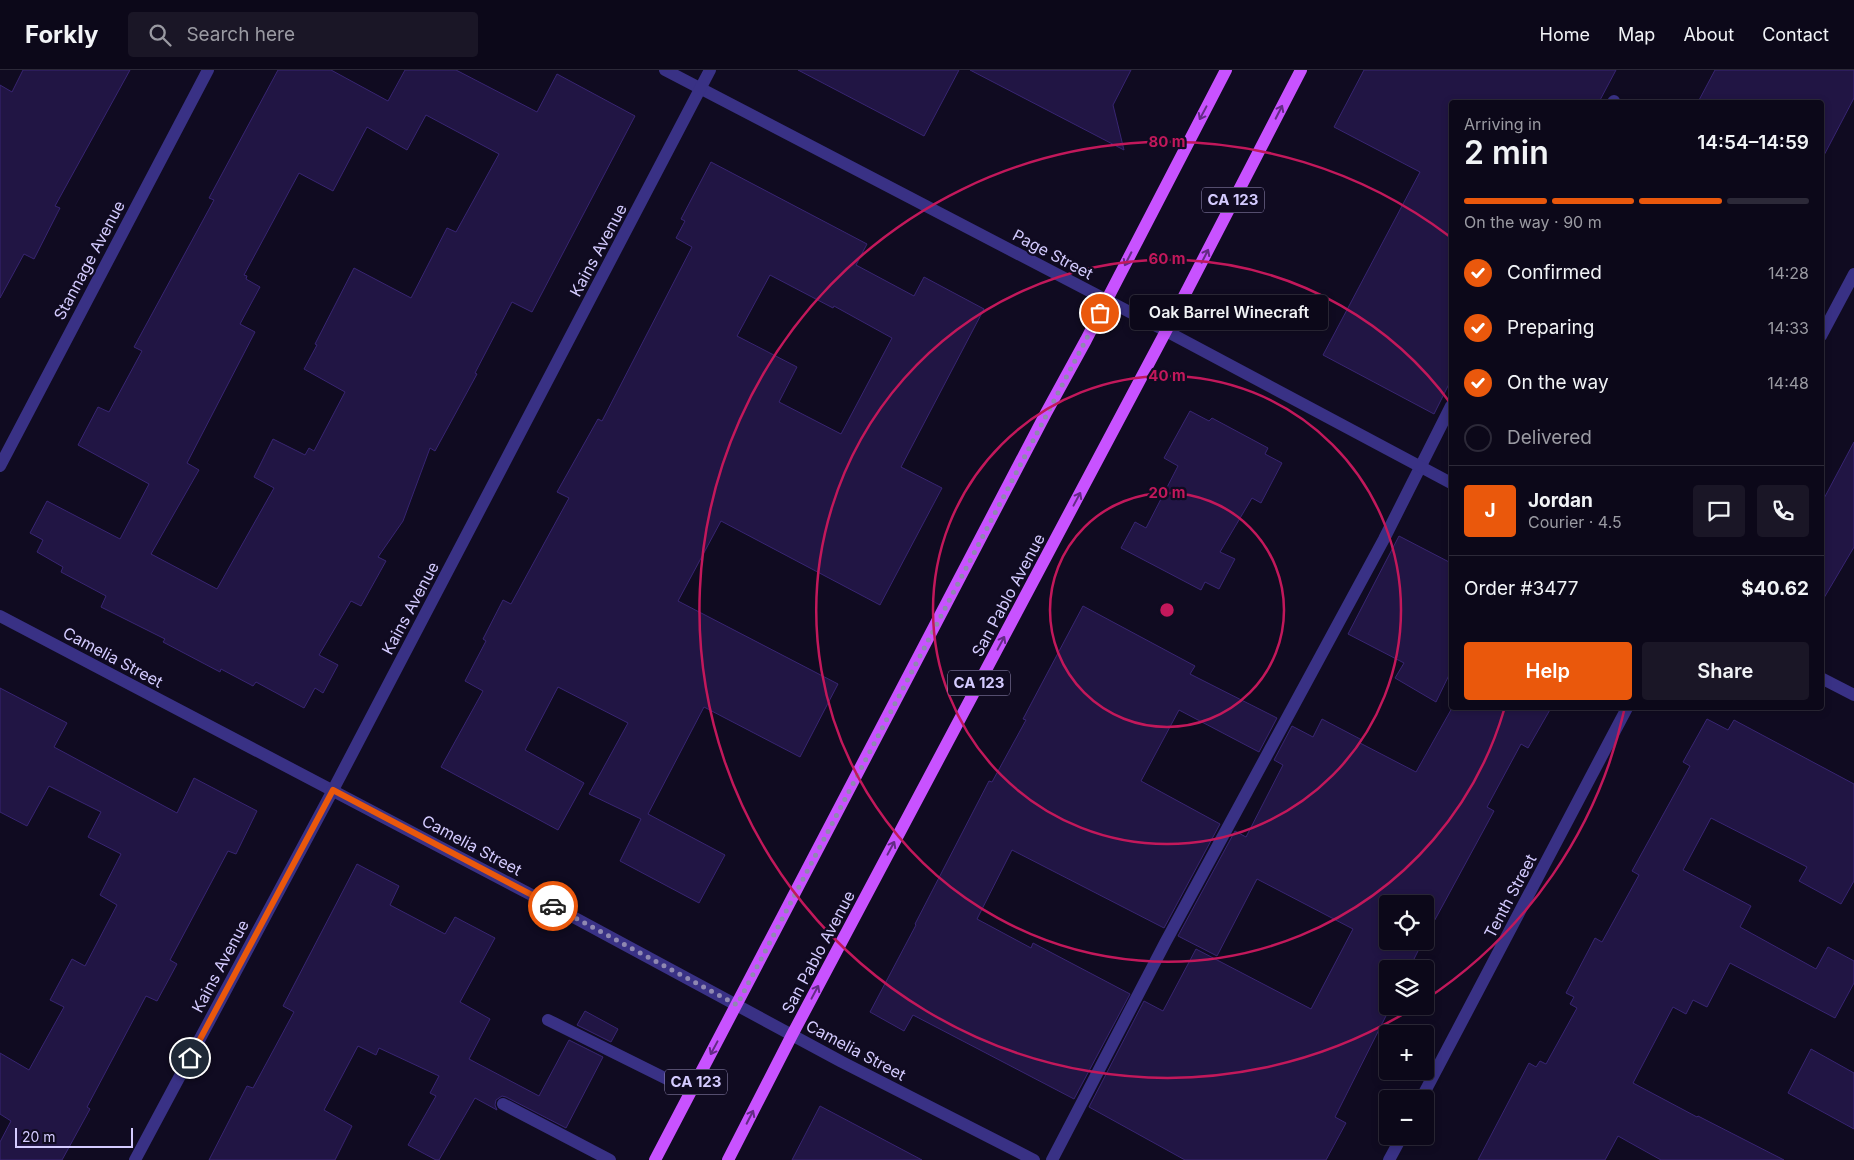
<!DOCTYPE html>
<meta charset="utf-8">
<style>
body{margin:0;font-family:Inter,sans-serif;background:#1a1626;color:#f1f3f6;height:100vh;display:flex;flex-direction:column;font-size:19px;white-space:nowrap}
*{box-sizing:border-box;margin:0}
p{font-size:16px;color:#9a9aa2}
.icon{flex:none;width:28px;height:28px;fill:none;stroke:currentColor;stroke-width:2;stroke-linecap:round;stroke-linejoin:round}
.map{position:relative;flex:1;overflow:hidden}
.panel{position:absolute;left:1449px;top:30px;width:375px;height:610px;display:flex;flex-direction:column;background:#0c0819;border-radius:5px;box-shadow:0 2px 8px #0003,0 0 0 1px #2c2938}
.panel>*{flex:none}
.buttons{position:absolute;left:1379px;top:825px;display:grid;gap:10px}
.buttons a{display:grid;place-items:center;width:55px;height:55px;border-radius:5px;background:#0c0819;box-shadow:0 2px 8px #0003,0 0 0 1px #2c2938;font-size:25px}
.scale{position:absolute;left:15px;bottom:12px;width:118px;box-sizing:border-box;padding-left:5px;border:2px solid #d4cbff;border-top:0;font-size:14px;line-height:18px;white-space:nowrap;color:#d4cbff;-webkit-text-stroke:4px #100b21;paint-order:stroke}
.pin{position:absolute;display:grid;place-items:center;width:42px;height:42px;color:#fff;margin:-21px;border:2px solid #fff;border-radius:50%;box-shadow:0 1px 5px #0007}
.courier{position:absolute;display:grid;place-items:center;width:50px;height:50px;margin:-25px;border:4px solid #ea580c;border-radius:50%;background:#fff;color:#222;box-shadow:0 1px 6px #0007}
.bubble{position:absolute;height:35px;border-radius:5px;background:#0c0819;box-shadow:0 2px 8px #0003,0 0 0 1px #2c2938;font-size:16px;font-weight:600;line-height:35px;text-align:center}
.overview em{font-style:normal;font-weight:600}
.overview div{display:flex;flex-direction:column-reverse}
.overview{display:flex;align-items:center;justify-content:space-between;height:85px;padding:0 15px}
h1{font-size:32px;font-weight:600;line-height:38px}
.bar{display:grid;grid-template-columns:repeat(4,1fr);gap:8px 5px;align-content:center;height:60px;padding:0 15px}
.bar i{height:6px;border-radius:4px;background:#2c2938}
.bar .selected{background:#ea580c}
.bar p{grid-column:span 4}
.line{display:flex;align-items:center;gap:12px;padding:0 15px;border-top:1px solid #2c2938}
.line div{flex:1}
.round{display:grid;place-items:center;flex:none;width:52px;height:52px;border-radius:5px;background:#1a1626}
ol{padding:0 15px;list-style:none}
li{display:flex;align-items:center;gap:15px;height:55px}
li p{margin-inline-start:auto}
li .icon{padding:5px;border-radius:50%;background:#ea580c;color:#fff;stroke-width:4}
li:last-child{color:#9a9aa2}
li i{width:28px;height:28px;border:2px solid #2c2938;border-radius:50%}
.cta{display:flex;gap:10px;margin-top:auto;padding:10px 15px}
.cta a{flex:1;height:58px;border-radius:5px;background:#ea580c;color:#fff;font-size:20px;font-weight:600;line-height:58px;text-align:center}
.cta a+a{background:#1a1626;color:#f1f3f6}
header{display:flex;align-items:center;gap:30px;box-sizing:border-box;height:70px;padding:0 25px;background:#0c0819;border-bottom:1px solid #2c2938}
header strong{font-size:24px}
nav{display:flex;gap:28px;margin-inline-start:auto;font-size:18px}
.search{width:350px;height:45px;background:#1a1626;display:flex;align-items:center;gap:12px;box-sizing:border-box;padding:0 18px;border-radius:5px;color:#9a9aa2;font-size:19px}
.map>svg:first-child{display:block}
.building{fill:#211544;stroke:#382572;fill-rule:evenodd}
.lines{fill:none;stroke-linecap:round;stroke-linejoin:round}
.lane{stroke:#393185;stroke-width:12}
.street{stroke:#393185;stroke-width:12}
.primary{stroke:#c852ff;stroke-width:12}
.oneway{stroke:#632b85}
.done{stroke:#8f88b1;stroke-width:5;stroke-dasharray:0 9}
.route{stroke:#ea580c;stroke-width:6}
.ring{fill:none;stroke:#c2185b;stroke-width:2.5}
.labels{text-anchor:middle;stroke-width:4.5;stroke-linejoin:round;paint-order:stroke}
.shield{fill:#100b21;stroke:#9991bc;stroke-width:1}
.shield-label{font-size:15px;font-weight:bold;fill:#d4cbff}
.street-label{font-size:16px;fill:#d4cbff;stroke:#100b21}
.centre{fill:#c2185b;stroke:#100b21;stroke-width:2.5}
.ring-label{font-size:15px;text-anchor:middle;font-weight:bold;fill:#c2185b;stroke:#100b21;stroke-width:4.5;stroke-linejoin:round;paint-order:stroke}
</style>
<header>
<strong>Forkly</strong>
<div class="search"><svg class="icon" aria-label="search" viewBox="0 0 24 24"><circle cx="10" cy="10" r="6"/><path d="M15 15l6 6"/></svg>Search here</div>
<nav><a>Home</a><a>Map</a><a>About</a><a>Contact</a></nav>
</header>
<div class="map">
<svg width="1854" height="1090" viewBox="0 0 1854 1090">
<rect width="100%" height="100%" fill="#100b21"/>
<g class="building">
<path d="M23,0H130L55,136L60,138L34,189L24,184L0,228V15L12,22Z"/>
<path d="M278,0H331L388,31L405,0H456L537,42L557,4L635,46L532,242L512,232L475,303L477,304L435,381L430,378L403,451L378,487L386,491L361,536L351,531L319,585L338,595L323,623L315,618L304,638L256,612L253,616L221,599L220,602L163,572L165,569L101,537L106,526L61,502L63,497L37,482L43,470L30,463L47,431L120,469L149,414L78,375L98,337L109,342L142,281L134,277L214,130L209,128ZM426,45L499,84L456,162L447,158L411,228L354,198L315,274L317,275L304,299L345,322L314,381L309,378L305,385L273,369L254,407L274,418L217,519L151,484L199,400L187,393L255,262L240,254L260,217L246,209L247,206L244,205L299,103L333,121L367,57L407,80Z"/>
<path d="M798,0H959L924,66Z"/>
<path d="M970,0H1131L1113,35L1124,80Z"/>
<path d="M1364,0H1616L1599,32H1451V310L1434,344L1323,285L1420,102L1334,57Z"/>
<path d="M1715,0H1854V28L1821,91V32H1698Z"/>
<path d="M711,92L867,174L856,195L914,226L924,207L984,239L901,397L942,418L880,535L721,451L678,531L838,614L800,687L704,637L648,744L725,785L699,833L620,791L641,749L589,724L628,653L558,617L525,680L584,713L558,760L441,697L483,621L465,611L486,571L483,569L503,530L511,534L569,428L557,422L598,349L602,351L692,177L676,168L685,151L681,149ZM770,205L833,238L834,236L892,268L841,364L779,332L797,297L737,266Z"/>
<path d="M1190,341L1209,351L1212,348L1268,378L1265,384L1282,393L1261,433L1252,428L1220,482L1235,489L1219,519L1205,512L1201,520L1121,478L1135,452L1146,458L1178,396L1164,388Z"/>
<path d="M1854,372V477L1821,533V434Z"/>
<path d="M1399,466L1451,493V601L1436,632L1395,608L1404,593L1348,564Z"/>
<path d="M1083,536L1195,596L1190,604L1277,648L1259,682L1179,640L1141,711L1220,754L1164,858L1012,780L977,849L1031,878L1033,873L1130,924L1074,1029L913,945L904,961L870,942L916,855L915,854L989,711L992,712L1026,650L1023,649Z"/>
<path d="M0,618L67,653L54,677L177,743L194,708L257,741L236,784L228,781L170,890L177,894L157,931L146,926L87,1037L90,1039L62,1090H0V1072L11,1051L0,1044V983L29,1000L64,937L50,930L72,889L85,896L117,835L100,825L121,784L88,767L101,742L49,716L27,756L0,742Z"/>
<path d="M1452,638H1551L1528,678L1521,674L1487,737L1494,741L1425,868V834H1388V871H1423L1409,899H1388V936H1391L1335,1047L1346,1053L1326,1090H1185L1089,1037L1144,931L1163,941L1196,879L1311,939L1353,859L1257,809L1217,886L1178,866L1235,761L1246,767L1283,695L1274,690L1292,656L1313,667L1322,649L1362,670L1360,673L1416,702Z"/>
<path d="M1707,649L1728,660L1734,650L1854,714V811L1841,834L1799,811L1807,797L1711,748L1683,800L1751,836L1740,857L1816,899L1828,877L1854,891V913L1835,948L1730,893L1707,937L1693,930L1686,944L1673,937L1633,1013L1697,1047L1698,1046L1784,1090H1661L1618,1066L1605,1090H1478L1529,993L1536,997L1540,991L1546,994L1577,938L1570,934L1574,927L1566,923L1595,868L1602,872L1639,805L1632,801L1690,696L1683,692Z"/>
<path d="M357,794L399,816L390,835L445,864L455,847L495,868L460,932L490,949L469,989L539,1026L569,970L603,987L566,1058L506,1027L502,1026L496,1030L495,1035L497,1040L475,1028L439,1090H436L408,1075L436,1026L430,1023L439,1006L379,978L376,985L358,976L324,1040L352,1056L335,1090H209L247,1016L253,1018L294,942L283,936Z"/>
<path d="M585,941L618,959L611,972L577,955Z"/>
<path d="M1811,979L1854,1003V1059L1788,1023Z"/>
<path d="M820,1036L922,1090H792Z"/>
</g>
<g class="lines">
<g class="lane">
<path d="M1613,32L1614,31"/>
<path d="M548,950L691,1021"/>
<path d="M503,1034L610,1090"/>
<path d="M1052,1090L1165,873L1384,469L1451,336"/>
</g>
<g class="street">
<path d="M665,0L1166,261L1451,413"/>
<path d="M1821,266L1854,204"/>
<path d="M0,396L208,0"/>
<path d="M0,546L564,842L842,992L1034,1090"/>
<path d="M1821,608L1854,625"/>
<path d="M1421,1029L1627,638"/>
<path d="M135,1090L333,720L710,0"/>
<path d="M1389,1090L1402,1066"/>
</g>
<g class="primary">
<path d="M655,1090L1046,343L1086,270L1226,0"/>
<path d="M728,1090L792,965L1166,261L1301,0"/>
</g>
</g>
<defs><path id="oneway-shaft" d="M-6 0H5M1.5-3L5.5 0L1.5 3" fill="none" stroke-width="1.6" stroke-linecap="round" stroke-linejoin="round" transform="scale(1.25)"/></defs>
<g class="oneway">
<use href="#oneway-shaft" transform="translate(1279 42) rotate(-63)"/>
<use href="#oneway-shaft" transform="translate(1203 43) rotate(118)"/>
<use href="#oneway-shaft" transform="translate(1205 186) rotate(-63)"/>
<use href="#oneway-shaft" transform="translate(1128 189) rotate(117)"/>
<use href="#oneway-shaft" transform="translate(1077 429) rotate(-62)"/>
<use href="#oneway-shaft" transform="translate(1001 573) rotate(-62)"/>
<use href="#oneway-shaft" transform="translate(891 778) rotate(-62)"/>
<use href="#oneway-shaft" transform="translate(815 922) rotate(-62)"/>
<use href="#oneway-shaft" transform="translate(714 978) rotate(118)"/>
<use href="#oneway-shaft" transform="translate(750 1047) rotate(-63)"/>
</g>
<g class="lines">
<path class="done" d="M553,836L737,935L1100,243"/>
<path class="route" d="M190,988L333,720L553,836"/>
</g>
<g class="ring">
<circle cx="1167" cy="540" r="117"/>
<circle cx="1167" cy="540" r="234"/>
<path d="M1504 640A351 351 0 1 1 1451 334"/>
<path d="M1624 641A468 468 0 0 1 1425 930M1415 937A468 468 0 1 1 1449 166"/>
</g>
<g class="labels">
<g class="shield">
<rect x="1202" y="117.5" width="62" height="25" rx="4"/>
<rect x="948" y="600.5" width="62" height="25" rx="4"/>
<rect x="665" y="999.5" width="62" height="25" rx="4"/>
</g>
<g class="shield-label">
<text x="1233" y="135">CA 123</text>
<text x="979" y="618">CA 123</text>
<text x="696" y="1017">CA 123</text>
</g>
<g class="street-label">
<text transform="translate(598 180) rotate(-62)" y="6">Kains Avenue</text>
<text transform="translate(1053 184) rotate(28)" y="6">Page Street</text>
<text transform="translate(89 190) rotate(-62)" y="6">Stannage Avenue</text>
<text transform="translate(1008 525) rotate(-62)" y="6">San Pablo Avenue</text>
<text transform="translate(410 538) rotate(-62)" y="6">Kains Avenue</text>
<text transform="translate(113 587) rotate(28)" y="6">Camelia Street</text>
<text transform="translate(472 775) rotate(28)" y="6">Camelia Street</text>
<text transform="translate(1510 826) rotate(-62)" y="6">Tenth Street</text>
<text transform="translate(818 882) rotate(-62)" y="6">San Pablo Avenue</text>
<text transform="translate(220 896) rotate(-62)" y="6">Kains Avenue</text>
<text transform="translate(856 980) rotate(28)" y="6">Camelia Street</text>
</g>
</g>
<circle cx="1167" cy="540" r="8" class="centre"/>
<g class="ring-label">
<text x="1167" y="77">80 m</text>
<text x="1167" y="194">60 m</text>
<text x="1167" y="311">40 m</text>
<text x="1167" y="428">20 m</text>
</g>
</svg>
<div class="buttons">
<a><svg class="icon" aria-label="locate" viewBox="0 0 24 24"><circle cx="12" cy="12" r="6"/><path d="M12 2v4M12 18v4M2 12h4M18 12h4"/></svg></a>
<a><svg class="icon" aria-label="layers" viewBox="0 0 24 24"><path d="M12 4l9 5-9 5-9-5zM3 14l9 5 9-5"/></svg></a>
<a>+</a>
<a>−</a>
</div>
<div class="scale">20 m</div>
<div class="pin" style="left:1100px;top:243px;background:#ea580c"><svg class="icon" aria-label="bag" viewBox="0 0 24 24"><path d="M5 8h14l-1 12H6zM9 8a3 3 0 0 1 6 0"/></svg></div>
<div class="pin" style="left:190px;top:988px;background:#1f2937"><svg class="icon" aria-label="home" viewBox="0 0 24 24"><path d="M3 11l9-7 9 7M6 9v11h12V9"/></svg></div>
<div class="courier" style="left:553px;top:836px"><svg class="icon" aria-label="car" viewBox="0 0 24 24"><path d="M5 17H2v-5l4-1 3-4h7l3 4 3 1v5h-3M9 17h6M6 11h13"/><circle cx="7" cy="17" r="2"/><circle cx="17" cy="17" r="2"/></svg></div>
<div class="bubble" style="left:1130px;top:225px;width:198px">Oak Barrel Winecraft</div>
<section class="panel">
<div class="overview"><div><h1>2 min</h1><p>Arriving in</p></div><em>14:54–14:59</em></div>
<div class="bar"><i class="selected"></i><i class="selected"></i><i class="selected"></i><i></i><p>On the way · 90 m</p></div>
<ol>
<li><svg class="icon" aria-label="check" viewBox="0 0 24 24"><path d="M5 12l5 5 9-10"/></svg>Confirmed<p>14:28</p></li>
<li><svg class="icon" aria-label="check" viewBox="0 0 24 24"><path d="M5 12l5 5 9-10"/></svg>Preparing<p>14:33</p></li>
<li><svg class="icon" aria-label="check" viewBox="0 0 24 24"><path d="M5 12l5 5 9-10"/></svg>On the way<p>14:48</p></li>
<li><i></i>Delivered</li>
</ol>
<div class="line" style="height:90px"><b class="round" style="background:#ea580c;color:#fff">J</b><div><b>Jordan</b><p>Courier · 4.5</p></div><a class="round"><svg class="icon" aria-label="chat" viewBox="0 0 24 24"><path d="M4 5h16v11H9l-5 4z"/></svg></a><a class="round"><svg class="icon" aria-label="phone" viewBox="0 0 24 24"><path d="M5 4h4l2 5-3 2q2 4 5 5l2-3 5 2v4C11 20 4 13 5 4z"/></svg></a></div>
<div class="line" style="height:65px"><div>Order #3477</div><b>$40.62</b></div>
<div class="cta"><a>Help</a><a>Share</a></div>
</section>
</div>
